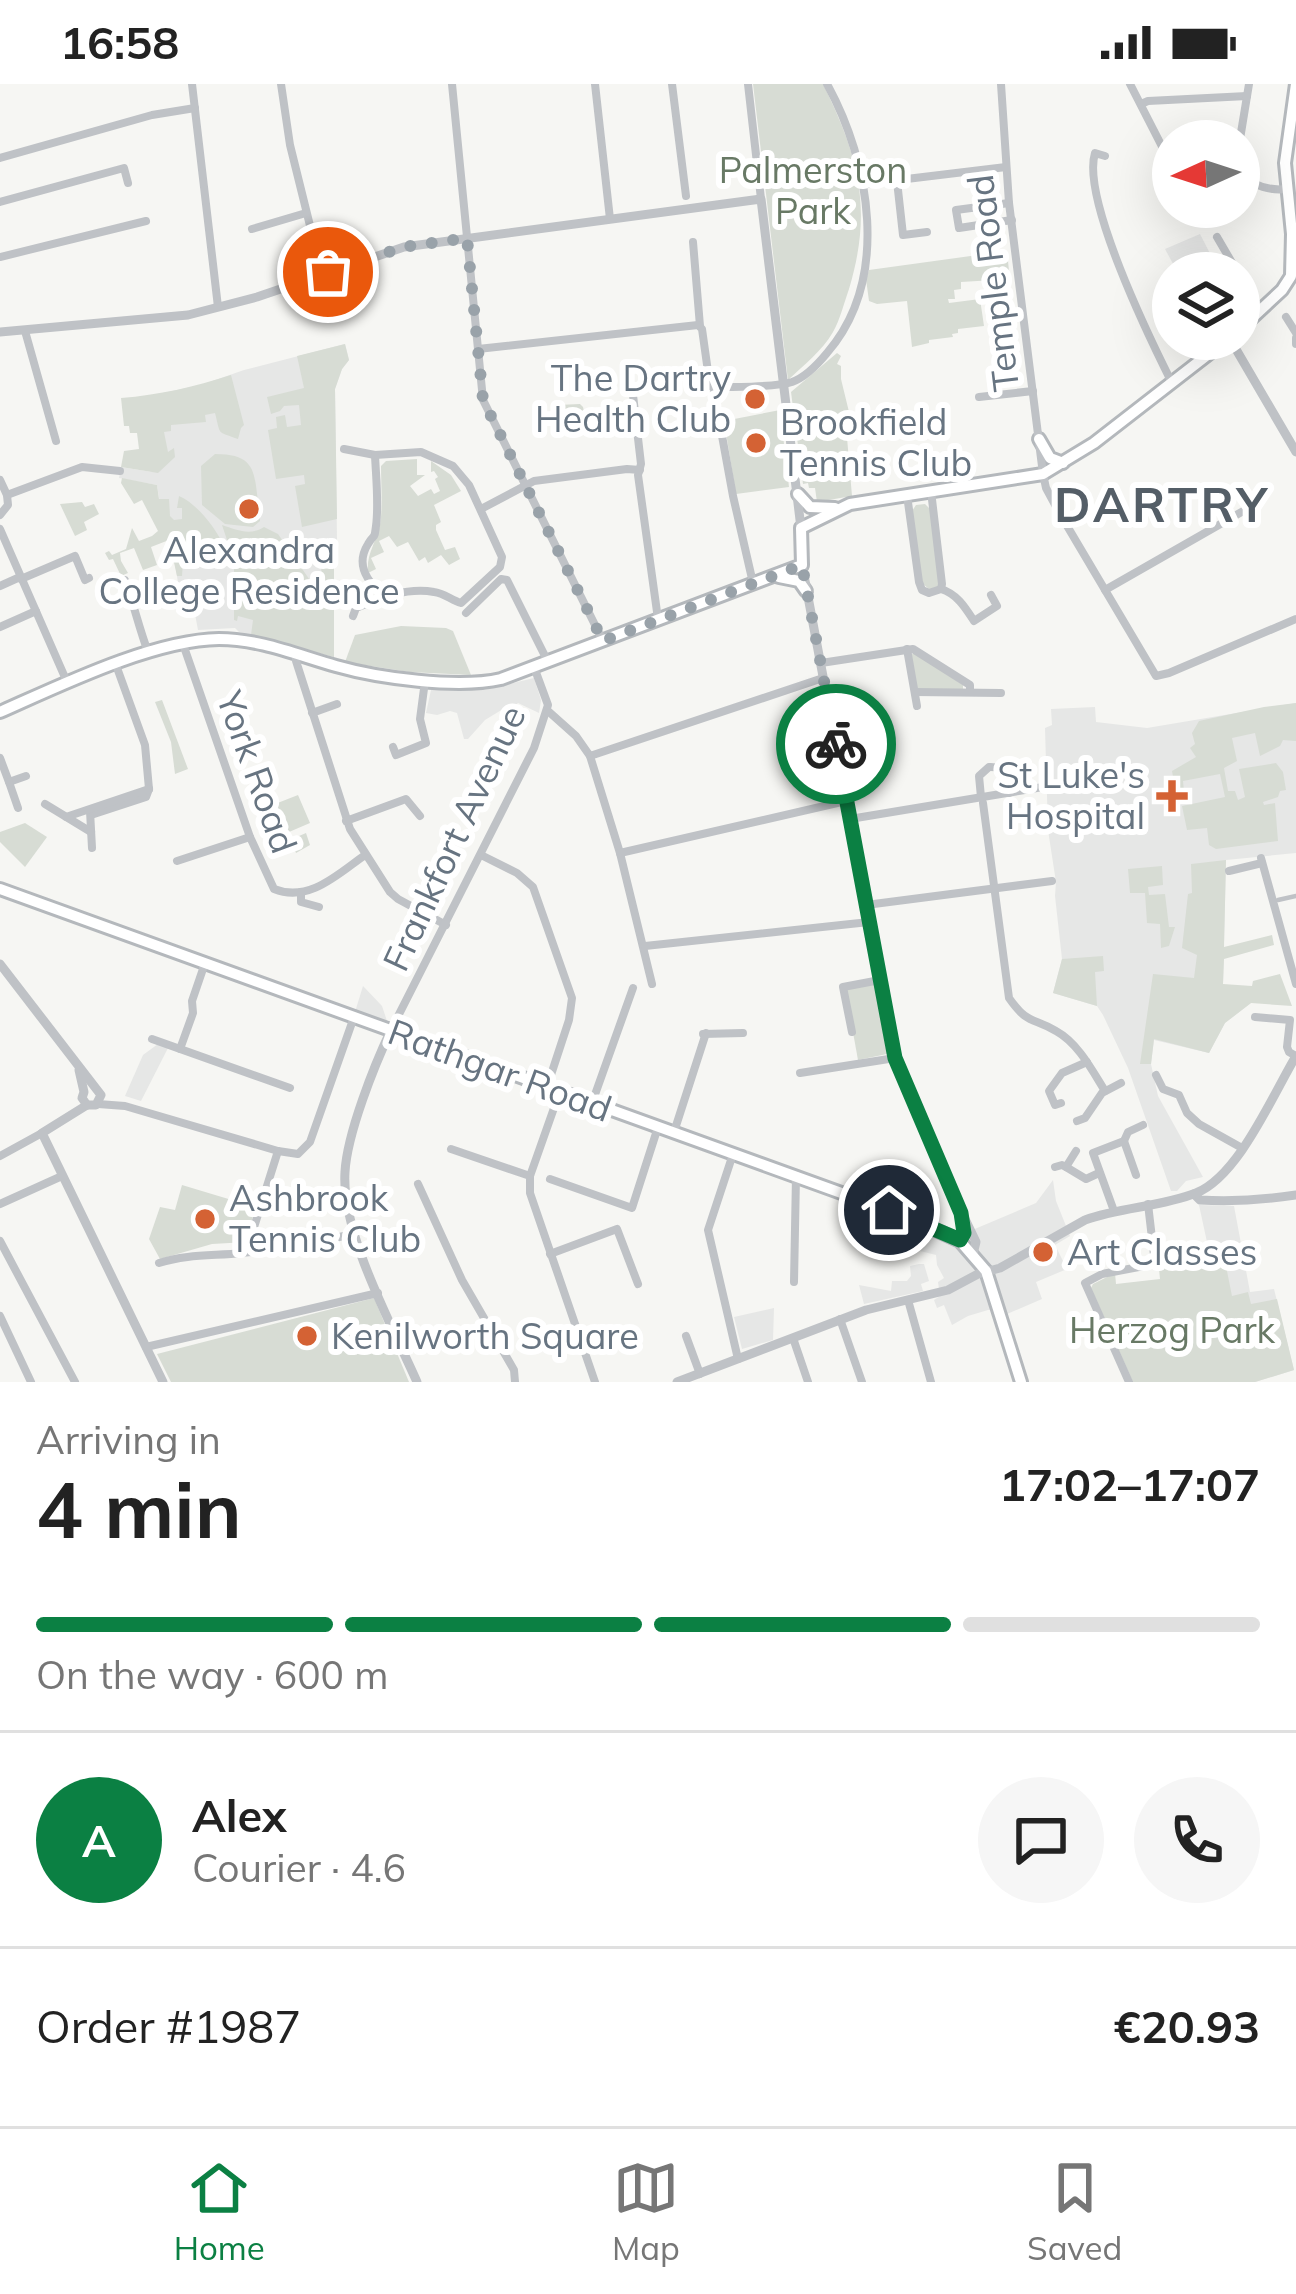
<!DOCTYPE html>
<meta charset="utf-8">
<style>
body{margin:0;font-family:Mulish,sans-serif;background:#f6f6f6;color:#222;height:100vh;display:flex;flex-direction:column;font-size:45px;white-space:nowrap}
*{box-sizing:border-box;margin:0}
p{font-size:39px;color:#767676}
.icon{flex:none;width:66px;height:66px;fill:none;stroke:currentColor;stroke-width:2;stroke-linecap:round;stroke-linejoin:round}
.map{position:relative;height:1298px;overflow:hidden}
.side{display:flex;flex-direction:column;background:#fff;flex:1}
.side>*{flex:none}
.needle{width:78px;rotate:267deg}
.controls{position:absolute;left:1152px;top:36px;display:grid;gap:24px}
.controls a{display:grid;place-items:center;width:108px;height:108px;border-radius:50%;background:#fff;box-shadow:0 12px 48px #0002;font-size:60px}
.pin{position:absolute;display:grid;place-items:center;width:102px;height:102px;color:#fff;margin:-51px;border:6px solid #fff;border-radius:50%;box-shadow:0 3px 12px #0007}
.courier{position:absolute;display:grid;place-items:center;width:120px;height:120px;margin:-60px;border:9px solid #0b8043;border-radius:50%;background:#fff;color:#222;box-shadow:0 3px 15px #0007}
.summary em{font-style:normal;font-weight:700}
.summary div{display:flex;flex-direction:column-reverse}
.summary{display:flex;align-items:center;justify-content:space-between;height:204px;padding:0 36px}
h1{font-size:78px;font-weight:700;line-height:90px}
.bar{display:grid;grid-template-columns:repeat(4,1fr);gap:18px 12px;align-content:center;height:144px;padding:0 36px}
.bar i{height:15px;border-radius:9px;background:#e0e0e0}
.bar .current{background:#0b8043}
.bar p{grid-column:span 4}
.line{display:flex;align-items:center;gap:30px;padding:0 36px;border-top:3px solid #e0e0e0}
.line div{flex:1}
.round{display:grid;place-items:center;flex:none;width:126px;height:126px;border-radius:63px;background:#f6f6f6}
.status{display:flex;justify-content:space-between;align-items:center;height:84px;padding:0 60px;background:#fff;direction:ltr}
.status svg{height:33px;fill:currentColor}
.menu{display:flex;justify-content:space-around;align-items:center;height:168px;border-top:3px solid #e0e0e0;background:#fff;font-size:33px;color:#767676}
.menu a{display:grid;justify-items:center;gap:6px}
.menu .current{color:#0b8043}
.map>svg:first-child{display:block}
.built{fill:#e6e7e6}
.green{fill:#d7dcd4}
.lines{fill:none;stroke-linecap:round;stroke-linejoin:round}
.secondary-casing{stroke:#b4b8bc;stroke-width:16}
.pedestrian{stroke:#bfc2c6;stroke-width:4.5}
.minor{stroke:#bfc2c6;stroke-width:8}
.tertiary{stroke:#bfc2c6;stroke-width:9}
.secondary{stroke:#fff;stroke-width:10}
.done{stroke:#99a2a9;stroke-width:12;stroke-dasharray:0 21.6}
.route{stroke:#0b8043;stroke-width:15}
.poi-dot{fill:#d46234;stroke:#fff;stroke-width:4.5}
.labels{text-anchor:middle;stroke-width:12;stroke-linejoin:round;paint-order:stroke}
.park-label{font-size:36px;fill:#687965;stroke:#fff}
.street-label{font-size:36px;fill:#677481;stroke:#fff}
.poi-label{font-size:36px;fill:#677481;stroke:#fff;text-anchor:start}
.district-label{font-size:48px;font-weight:bold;letter-spacing:3px;fill:#545e67;stroke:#fff}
</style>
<div class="status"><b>16:58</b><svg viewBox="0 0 49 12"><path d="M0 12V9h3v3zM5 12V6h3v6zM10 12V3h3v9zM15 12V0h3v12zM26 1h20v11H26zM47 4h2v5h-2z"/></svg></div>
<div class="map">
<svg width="1296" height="1298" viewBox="0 0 1296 1298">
<rect width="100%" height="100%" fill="#f6f6f3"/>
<g class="built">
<path d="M1200,150L1220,189H1178L1165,165Z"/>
<path d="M345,260L349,276L342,285L335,305L337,456L333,461L334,573L239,548L235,544L198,546L190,504L179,505L172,461L164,446L157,401L119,394L121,383L152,388L153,311L201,301L244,286Z"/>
<path d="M534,594L541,616L539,629L518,619L509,627L503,625L485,636L468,655H464L457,629L450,627L437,631L426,629L431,606H485Z"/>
<path d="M1296,619V769L1226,776L1223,900L1251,919L1225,939L1209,969L1154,956L1151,980L1158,1012L1203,1093L1186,1097L1177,1107H1171L1128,984L1103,931L1097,922L1053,909L1062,875L1055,812L1056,798L1048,746L1045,644L1052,641L1051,625L1095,623L1096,638L1147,644Z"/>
<path d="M363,902L382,922L388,940L355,928Z"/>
<path d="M158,960L168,964L141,1017L125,1012L143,971Z"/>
<path d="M1053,1096L1056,1117L1070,1152L1055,1161L1067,1185L1036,1198L1042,1215L1007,1230L999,1225L988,1226L968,1232L952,1241L944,1221L937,1224L934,1216L940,1212L938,1198L944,1194L937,1181L936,1171L920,1167L899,1147L905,1132L960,1156L970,1147L1036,1119Z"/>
<path d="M1199,1121L1234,1122L1250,1208L1274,1205L1294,1286L1255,1298L1210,1172Z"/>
<path d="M919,1180H924L929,1197L921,1200L923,1207L864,1220L859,1201L891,1207L892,1197H907L911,1192L910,1182Z"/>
<path d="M774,1224L773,1256L742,1265L734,1233Z"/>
</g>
<g class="green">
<path d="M753,0H823C859,73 873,125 849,205C844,219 840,236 833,248C822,267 804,281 788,296Z"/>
<path d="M1007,167L1009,187L994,189V196L961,198V205L954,206L955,215H948L949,219L980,215L984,242L958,245V249L952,250L953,253L929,256V259L912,263L907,217L877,220L869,217L866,195L869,186Z"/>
<path d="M345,260L349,276L342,285L335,305L337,435L302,443L295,402L305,400L304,391L276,395L268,346L277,344L276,333L285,331L287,343L301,341L299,321L284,322L280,327L271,330L267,313L304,304L297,272Z"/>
<path d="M837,269L841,272L837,280L841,282V295L849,328L845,330L852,412L817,418L815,404H809L808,399L803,400L791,308Z"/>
<path d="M231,291L244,341L241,344L238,355C216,347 221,352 215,329L205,331L206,338L171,341V347L164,348L168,368L174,364L175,373L158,389L121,383L124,367L139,365L137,349H130L129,342H124L121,314C159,311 194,303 231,291Z"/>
<path d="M580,320L583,323L587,341L584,345L564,349L560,346L556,324L558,321Z"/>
<path d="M780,326L789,403L736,410L724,337Z"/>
<path d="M215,370C261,370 253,393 260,430V437L253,443L225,440L202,421L201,382Z"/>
<path d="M417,375V391H425L410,402L418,412L431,405L434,410L440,407L435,395L438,393L434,387L431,388V377L451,391L461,407L434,421L441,438L436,441V446L445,466L455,463L460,475L449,481L441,471L428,479L425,473L419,477L408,458L397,463L389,452L379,457L384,468L371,474L376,485L368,489C366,470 376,459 380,441C383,422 381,401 381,382L386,377Z"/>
<path d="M122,394L157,401L159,415H169L170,432L174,436L182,435V424H177L179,412C197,420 214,442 223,460L211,462V481L187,482L186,478H183L182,492H177L169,456L151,463L157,481L143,486L134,464L120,469L121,477L128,489L121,492L113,475L109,476L105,469L109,467L112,471L126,465L132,444L139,457L152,452L158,447L142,416L134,420L121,399Z"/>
<path d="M82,418L85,423L94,420L99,430L84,438L87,446L75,452L60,420Z"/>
<path d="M925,420L930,425L940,499L937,504L930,506L922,499L912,427L916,421Z"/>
<path d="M222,441C237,446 250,452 264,443L278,450L316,505H322L321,476L334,481V573L251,551L253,536L238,532L237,537L234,536V477Z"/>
<path d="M401,542L446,544L453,547L471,591L409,588L345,578L355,551Z"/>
<path d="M914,569L963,601V605H919L916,603L911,571Z"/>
<path d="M162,616L188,685L175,690L171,658L155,618Z"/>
<path d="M1296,619V657L1283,656L1280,662L1260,672L1255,649L1232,654L1237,677L1224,684L1228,707H1235L1238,716L1245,713L1239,685L1276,679L1283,688L1286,706L1280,707L1278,713L1263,718L1264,721L1275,719L1278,757L1216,765L1209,761L1207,744L1187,746L1182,722L1225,713L1220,690L1183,697L1184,707L1176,709L1172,687L1196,673L1190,664L1195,660L1192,649L1199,637L1264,623Z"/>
<path d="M298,711L310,739L289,748L292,755L306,749L310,761L296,769L275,720Z"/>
<path d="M25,739L47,753L25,783L0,758V748Z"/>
<path d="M1226,776L1224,863L1272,851L1274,861L1224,875L1223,900L1252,902L1253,897L1280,890L1292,922L1251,919L1225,939L1209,969L1154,955L1151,980H1140L1153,890L1194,894L1197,871L1182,864L1188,810L1192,809L1191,780Z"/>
<path d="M1162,782L1163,801L1148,803L1149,811L1165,810L1169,843H1175L1169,862L1161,864L1160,840L1147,839L1145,809H1130L1128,785Z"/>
<path d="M1103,872L1104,887L1095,888L1097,922L1053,909L1062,875Z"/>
<path d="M875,899L887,970L858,976L845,904Z"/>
<path d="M182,1101L255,1123L247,1158L212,1160L160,1175L149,1155L160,1123L175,1126Z"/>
<path d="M1210,1163L1211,1169L1223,1167L1232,1212L1248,1208L1251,1220L1277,1215L1294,1286L1255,1298H1133L1091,1204L1093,1200L1115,1189L1116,1200L1160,1195L1158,1175L1202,1170L1203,1175L1209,1172Z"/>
<path d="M374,1214L409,1298H171L157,1270Z"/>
</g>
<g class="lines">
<g class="secondary-casing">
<g id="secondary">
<path d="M1239,246L1282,206L1291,192L1292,150L1285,79L1296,0"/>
<path d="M1039,355L1050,374L1063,379"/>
<path d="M798,410L810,423L835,424"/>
<path d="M779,493L799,497L806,507"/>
<path d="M0,628C61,601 153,556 219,555C260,555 297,571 336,582C378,594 458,605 501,595L802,481L801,444L850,420L1043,390L1094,359L1228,255"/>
<path d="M0,805L905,1132L960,1157L986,1187L1021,1298"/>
</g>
</g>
<path class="pedestrian" d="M1278,816L1296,812"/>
<g class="minor">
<path d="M192,0L218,223"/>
<path d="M281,0L290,61L322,190"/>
<path d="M452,0L483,316L603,557"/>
<path d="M595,0L610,135"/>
<path d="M672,0L686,112"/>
<path d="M748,0L761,115"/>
<path d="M1001,0L1009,119L1043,390L1046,404L1060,430L1156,592L1169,589L1296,535"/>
<path d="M1130,0L1173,84"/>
<path d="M1141,20L1148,17L1247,12"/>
<path d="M1239,61L1249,0"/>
<path d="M1105,72L1095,69C1081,114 1150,255 1172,299"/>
<path d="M0,74L152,31L195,24"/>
<path d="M1239,87C1252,102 1268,107 1287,105"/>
<path d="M897,97L903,151L927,148"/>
<path d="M865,100L1006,83"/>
<path d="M0,118L124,84L128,99"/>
<path d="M1009,119L956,126L959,144L1012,136"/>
<path d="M252,145L306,129"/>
<path d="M1217,153L1238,189"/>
<path d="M693,158L700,242"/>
<path d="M0,173L146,137"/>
<path d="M1239,190L1260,225"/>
<path d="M1286,233L1296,249"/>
<path d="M25,247L56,357"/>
<path d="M1296,254V260"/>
<path d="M478,265L698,241L702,245L710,302C727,304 776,303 792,298C806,293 818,280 827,269C891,195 870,78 827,0"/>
<path d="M714,308L733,412L753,499"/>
<path d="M633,311L641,380L638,391L658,535"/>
<path d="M979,313L1033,307"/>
<path d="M344,365L375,371L421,368L453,382L469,401L502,473L500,483L461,519C451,516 444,509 434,508C407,503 380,514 356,524L353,532"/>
<path d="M375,371C376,394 379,420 376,442C374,457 375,448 368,460C355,481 367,498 384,512"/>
<path d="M0,396L7,411L8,421L0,431"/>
<path d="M7,411L82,383L120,387"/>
<path d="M907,411L919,498L922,506L929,509L941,505L942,500L931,407"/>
<path d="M481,425L534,397L627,385L640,386"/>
<path d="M0,445L67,598"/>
<path d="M21,495L75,472L85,496L89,494"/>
<path d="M125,496C134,521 139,544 148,568"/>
<path d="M0,502L20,493"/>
<path d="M941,505C957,510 965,523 974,537L997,522L991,511"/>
<path d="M1105,506L1252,422"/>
<path d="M466,529L501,495L507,496L548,578"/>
<path d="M0,543L36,527"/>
<path d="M183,560L250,753L274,805C309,819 338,790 365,771"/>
<path d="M907,565L917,622"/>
<path d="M296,570V577L350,745L390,808L398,815L446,841"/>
<path d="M821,579L913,565L970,601V608"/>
<path d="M116,581L145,661L149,705"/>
<path d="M915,608L1001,609"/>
<path d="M548,627L576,652L590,672L620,769L652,900"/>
<path d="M312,629L337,620"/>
<path d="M393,663L396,671L426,659L420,635L425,597"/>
<path d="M590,672L823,594"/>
<path d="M0,674L9,698L26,692"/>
<path d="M9,698L18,724"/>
<path d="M981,713L979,692L989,683C1006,682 1007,695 1009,709"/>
<path d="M983,719L1009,914C1028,941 1032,933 1056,947C1078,959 1092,986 1105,1007"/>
<path d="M45,720L91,748"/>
<path d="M90,727L92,764"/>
<path d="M91,731L146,713L149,705"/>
<path d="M66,733L149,705"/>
<path d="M850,735L1043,703"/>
<path d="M346,737L406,715L420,732"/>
<path d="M620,769L846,717"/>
<path d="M481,771L517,789L533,803L572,914L569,936L547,1003"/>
<path d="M1261,774L1296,900"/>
<path d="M177,777L250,753"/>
<path d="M1229,787L1262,779"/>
<path d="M301,808V818L319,823"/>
<path d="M866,821L1052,797"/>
<path d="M645,862L869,838"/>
<path d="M1255,933L1290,936L1287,963L1289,968L1296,972"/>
<path d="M391,946L534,664L548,621L534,583"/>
<path d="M852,948L843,903L880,896"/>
<path d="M703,950L743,949"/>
<path d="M152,955L290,1004"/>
<path d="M180,965L193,929L192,917L205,879"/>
<path d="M800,989L895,974"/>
<path d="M1156,991L1163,1005L1179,1011L1187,1029L1199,1040L1242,1064"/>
<path d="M560,1007L530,1092V1109L595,1298"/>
<path d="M592,1019L633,904"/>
<path d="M1061,1019L1055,1021L1049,1007L1062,989L1087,978"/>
<path d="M98,1020L125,1022L278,1067L298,1070L310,1058L354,933"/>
<path d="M1077,1037L1085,1034L1102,1009L1121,999"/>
<path d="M674,1048L706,949"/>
<path d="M1124,1057L1128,1048L1143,1041"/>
<path d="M451,1065L530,1092"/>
<path d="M733,1070L708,1146L738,1275"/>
<path d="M0,1072L42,1049"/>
<path d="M1055,1083L1062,1081L1066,1083L1076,1067"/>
<path d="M1066,1083L1086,1095L1099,1089"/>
<path d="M550,1095L632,1124L658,1043"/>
<path d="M418,1100L462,1196L514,1286L515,1298"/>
<path d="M0,1120L62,1092"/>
<path d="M1114,1127L1093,1069L1124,1057L1136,1091"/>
<path d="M0,1157L75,1298"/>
<path d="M251,1168L250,1156L278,1067"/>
<path d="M550,1170L617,1145L638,1200"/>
<path d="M159,1179C187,1170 213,1172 242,1169C280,1166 317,1157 354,1150"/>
<path d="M794,1198L796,1092"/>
<path d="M908,1216L931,1298"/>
<path d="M0,1232L31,1298"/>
<path d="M840,1235L862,1298"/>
<path d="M686,1252L700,1290"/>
<path d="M793,1254L808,1298"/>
<path d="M146,1263L378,1209"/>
<path d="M1129,1298L1085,1199L1102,1190L1155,1180L1148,1120"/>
</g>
<g class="tertiary">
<path d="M0,248L188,231L257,213L404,163L761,115L801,444"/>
<path d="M1230,255L1296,368"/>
<path d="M802,481L895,974L961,1129L964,1149L960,1157"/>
<path d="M0,880L101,1011L96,1021H87L42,1049L163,1298"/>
<path d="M391,946C374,982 347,1050 345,1088C341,1149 392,1241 417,1298"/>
<path d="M79,986L84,1008L82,1014L87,1021"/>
<path d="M1194,1110L1200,1116C1233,1118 1263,1116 1296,1111"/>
<path d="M964,1133L976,1158L973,1170"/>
<path d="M677,1298L866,1226L948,1206L978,1190L1000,1184L1085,1136C1121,1123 1161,1123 1196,1109C1239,1092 1273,1010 1296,972"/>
</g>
<use href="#secondary" class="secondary"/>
</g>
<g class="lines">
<path class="done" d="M328,188L404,163L467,154L483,316L603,557L802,481L836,660"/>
<path class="route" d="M836,660L895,974L961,1129L964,1149L960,1156L889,1126"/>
</g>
<g class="poi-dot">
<circle cx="755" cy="315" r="12"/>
<circle cx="756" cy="359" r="12"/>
<circle cx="249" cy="425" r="12"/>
<path d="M1166 694h12v12h12v12h-12v12h-12v-12h-12v-12h12z"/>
<circle cx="205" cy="1135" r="12"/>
<circle cx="1043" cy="1168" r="12"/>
<circle cx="307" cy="1252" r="12"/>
</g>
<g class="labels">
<g class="park-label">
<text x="813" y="99">Palmerston<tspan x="813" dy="41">Park</tspan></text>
<text x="1172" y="1259">Herzog Park</text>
</g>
<g class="street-label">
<text transform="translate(993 199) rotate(-97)" y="13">Temple Road</text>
<text transform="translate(257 688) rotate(70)" y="13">York Road</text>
<text transform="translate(454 754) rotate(-65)" y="13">Frankfort Avenue</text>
<text transform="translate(500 986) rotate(20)" y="13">Rathgar Road</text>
</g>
<g class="poi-label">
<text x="731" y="307" text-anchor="end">The Dartry<tspan x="731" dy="41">Health Club</tspan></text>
<text x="780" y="351">Brookfield<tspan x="780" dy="41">Tennis Club</tspan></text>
<text x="249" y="479" text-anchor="middle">Alexandra<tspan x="249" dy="41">College Residence</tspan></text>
<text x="1145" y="704" text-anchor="end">St Luke's<tspan x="1145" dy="41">Hospital</tspan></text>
<text x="229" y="1127">Ashbrook<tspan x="229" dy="41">Tennis Club</tspan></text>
<text x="1067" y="1181">Art Classes</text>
<text x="331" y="1265">Kenilworth Square</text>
</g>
<g class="district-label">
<text x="1162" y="438">DARTRY</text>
</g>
</g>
</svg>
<div class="controls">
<a><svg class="needle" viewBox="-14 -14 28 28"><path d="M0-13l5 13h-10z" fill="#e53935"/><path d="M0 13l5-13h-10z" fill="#767676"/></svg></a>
<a><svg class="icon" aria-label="layers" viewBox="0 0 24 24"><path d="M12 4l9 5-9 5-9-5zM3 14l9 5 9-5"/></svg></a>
</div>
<div class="pin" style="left:328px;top:188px;background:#ea580c"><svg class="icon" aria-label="bag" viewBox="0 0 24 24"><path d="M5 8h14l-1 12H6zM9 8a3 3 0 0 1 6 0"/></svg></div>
<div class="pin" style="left:889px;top:1126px;background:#1f2937"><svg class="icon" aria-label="home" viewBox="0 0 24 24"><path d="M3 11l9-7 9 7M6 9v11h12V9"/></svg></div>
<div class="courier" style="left:836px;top:660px"><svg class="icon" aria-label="bike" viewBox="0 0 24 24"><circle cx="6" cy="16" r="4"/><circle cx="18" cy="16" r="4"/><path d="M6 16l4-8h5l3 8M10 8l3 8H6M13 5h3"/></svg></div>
</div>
<section class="side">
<div class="summary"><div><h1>4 min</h1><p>Arriving in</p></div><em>17:02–17:07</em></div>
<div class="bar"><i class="current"></i><i class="current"></i><i class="current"></i><i></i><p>On the way · 600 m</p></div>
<div class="line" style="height:216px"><b class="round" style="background:#0b8043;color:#fff">A</b><div><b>Alex</b><p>Courier · 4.6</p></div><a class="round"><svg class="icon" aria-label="chat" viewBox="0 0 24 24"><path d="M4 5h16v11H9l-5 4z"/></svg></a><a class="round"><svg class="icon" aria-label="phone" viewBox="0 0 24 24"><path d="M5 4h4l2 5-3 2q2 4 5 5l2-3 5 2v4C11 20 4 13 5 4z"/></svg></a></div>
<div class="line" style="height:156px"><div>Order #1987</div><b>€20.93</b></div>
</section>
<nav class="menu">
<a class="current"><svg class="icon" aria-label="home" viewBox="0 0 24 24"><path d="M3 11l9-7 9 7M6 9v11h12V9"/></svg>Home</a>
<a><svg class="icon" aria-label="map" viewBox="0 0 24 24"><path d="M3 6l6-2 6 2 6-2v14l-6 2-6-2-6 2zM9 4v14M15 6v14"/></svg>Map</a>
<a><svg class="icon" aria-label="saved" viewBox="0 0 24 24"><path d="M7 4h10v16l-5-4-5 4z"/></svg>Saved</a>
</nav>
